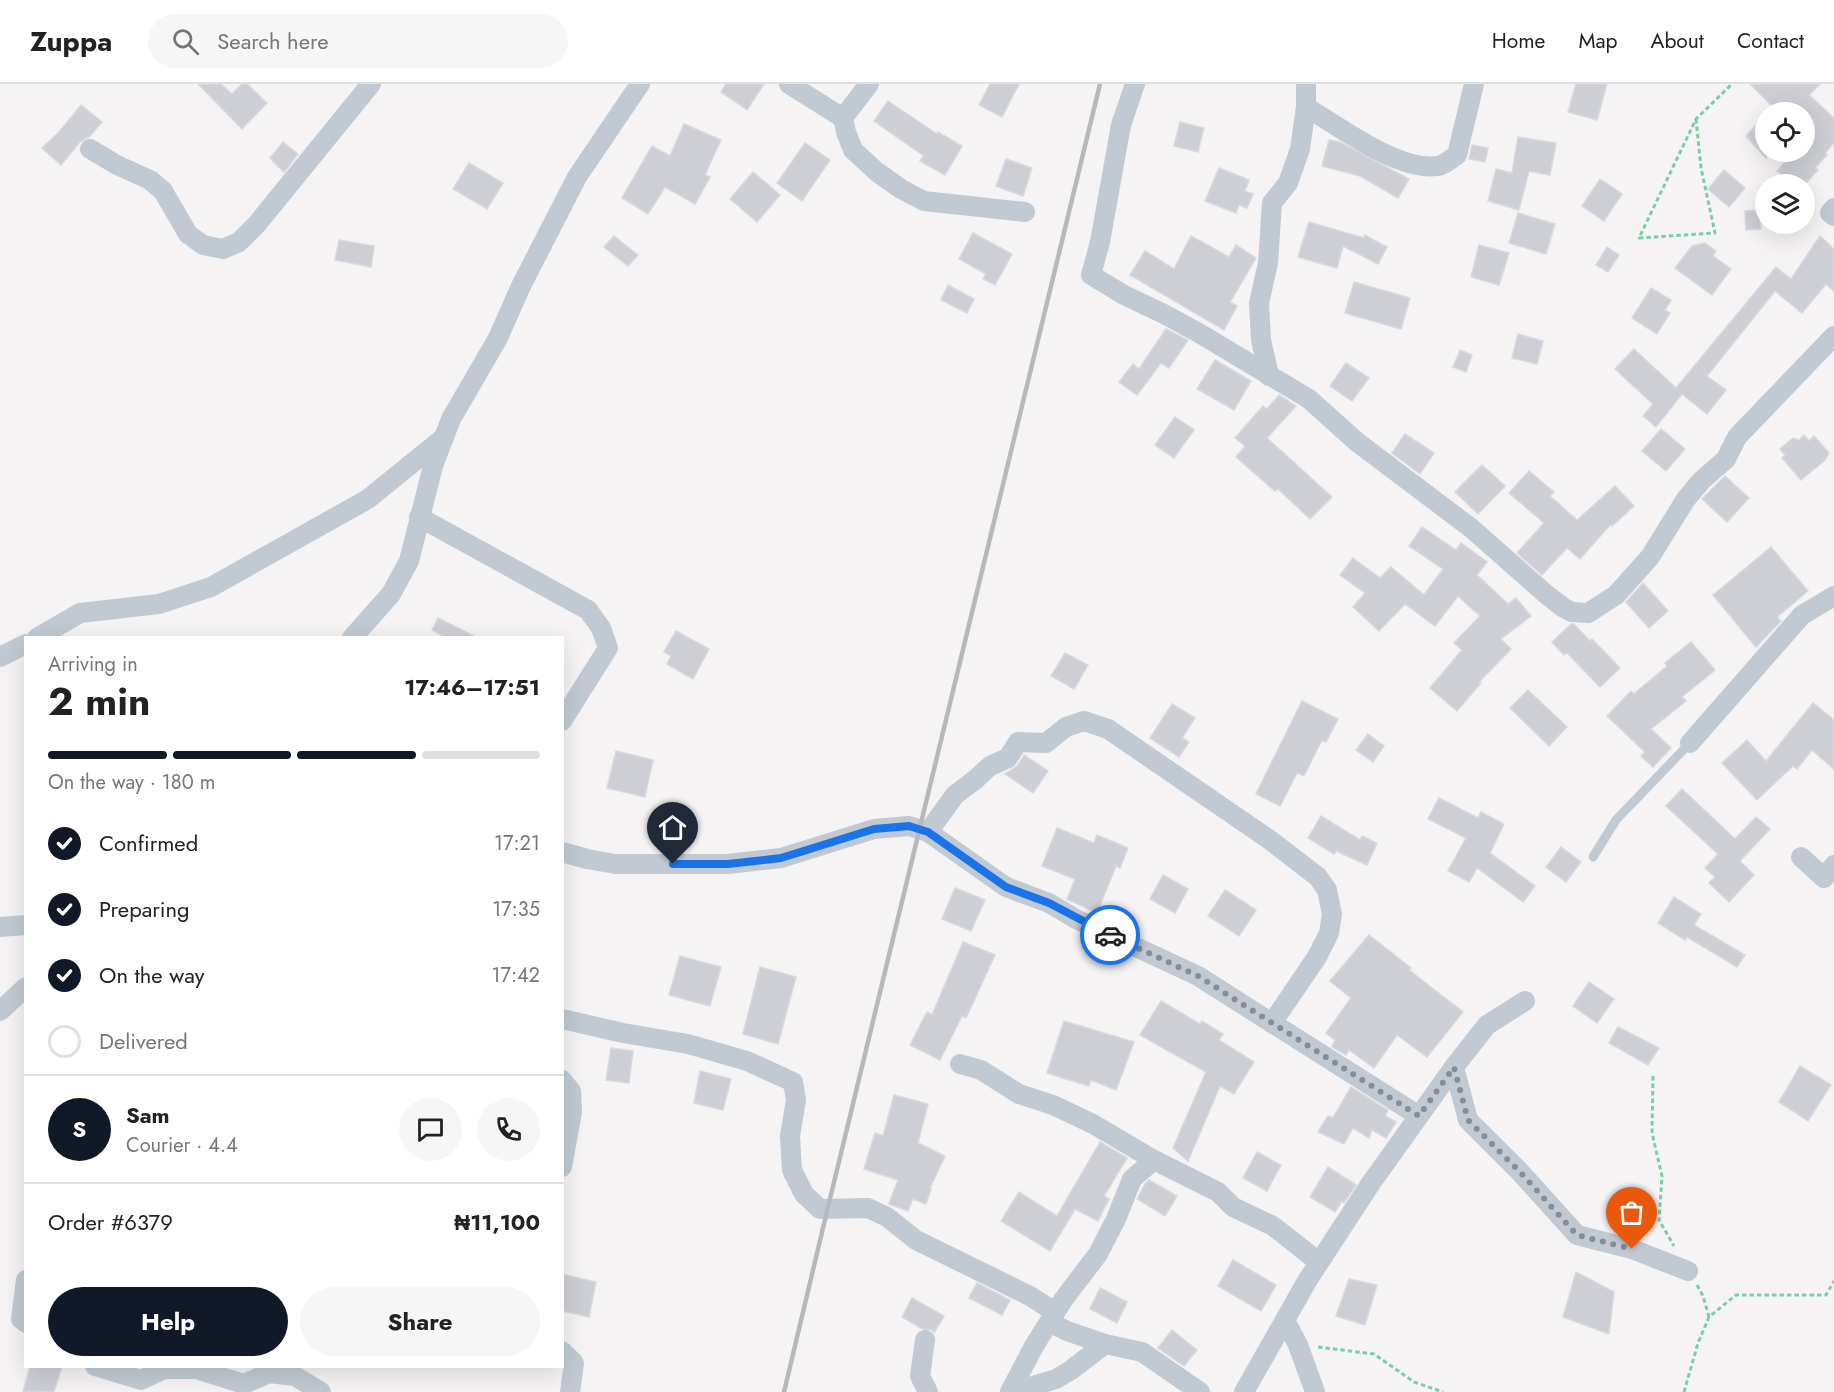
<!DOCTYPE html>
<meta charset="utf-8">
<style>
body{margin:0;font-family:Jost,sans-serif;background:#f6f6f6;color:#222;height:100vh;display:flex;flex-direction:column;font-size:22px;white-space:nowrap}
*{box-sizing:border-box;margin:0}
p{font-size:20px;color:#767676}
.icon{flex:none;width:33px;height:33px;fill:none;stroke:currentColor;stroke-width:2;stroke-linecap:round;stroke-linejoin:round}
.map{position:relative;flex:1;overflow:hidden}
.sheet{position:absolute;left:24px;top:552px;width:540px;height:732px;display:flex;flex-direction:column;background:#fff;border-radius:0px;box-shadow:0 6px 24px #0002}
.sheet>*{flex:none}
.tools{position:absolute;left:1755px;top:18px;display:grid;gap:12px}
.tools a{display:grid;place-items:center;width:60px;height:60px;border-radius:50%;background:#fff;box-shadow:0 6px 24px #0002;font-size:30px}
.pin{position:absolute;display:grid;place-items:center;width:51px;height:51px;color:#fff;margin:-62px -26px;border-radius:50% 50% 50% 0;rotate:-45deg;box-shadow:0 0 6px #0007}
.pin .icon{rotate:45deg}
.courier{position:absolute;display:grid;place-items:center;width:60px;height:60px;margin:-30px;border:4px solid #1a73e8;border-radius:50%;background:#fff;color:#222;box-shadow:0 2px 8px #0007}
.overview em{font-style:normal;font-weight:700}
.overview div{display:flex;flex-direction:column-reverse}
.overview{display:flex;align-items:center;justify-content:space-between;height:102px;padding:0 24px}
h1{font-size:39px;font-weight:700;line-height:45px}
.bar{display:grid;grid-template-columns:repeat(4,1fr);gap:9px 6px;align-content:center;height:72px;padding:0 24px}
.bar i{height:8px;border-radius:4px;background:#e0e0e0}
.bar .on{background:#111827}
.bar p{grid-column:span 4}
.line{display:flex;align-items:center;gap:15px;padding:0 24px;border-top:2px solid #e0e0e0}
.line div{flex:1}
.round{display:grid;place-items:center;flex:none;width:63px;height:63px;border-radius:32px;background:#f6f6f6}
ol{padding:0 24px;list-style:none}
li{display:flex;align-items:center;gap:18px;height:66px}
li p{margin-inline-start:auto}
li .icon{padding:6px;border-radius:50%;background:#111827;color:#fff;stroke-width:4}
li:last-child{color:#767676}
li i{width:33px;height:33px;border:3px solid #e0e0e0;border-radius:50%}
.cta{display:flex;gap:12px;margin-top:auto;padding:12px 24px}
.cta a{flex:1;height:69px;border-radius:36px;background:#111827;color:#fff;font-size:24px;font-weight:700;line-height:69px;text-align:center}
.cta a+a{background:#f6f6f6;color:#222}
header{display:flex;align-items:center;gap:36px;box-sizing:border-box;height:84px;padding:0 30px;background:#fff;border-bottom:2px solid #e0e0e0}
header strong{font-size:28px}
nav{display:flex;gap:33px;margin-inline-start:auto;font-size:21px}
.search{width:420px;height:54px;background:#f6f6f6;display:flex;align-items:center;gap:15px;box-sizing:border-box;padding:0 21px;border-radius:33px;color:#767676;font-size:22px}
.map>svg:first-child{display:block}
.building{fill:#cdcfd5;stroke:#d7d9de;stroke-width:1.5}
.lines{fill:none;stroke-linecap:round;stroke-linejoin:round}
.path{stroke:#7ad0a6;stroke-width:3;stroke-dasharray:4.5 3;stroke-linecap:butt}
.service{stroke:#c1cad2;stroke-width:9}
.minor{stroke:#c1cad2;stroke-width:20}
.rail{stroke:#b5b8bd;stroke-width:4.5}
.done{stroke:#868d94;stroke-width:6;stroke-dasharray:0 10.8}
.route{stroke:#1a73e8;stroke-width:8}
</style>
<header>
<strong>Zuppa</strong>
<div class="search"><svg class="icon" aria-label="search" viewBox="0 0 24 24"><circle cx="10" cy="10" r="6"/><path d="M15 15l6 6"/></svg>Search here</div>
<nav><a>Home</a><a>Map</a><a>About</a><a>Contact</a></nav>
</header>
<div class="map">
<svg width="1834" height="1308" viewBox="0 0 1834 1308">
<rect width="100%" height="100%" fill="#f5f3f3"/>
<g class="building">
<path d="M198,0H221L232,10L242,0H247L267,19L242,45Z"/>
<path d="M726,0H764L747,26L721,8Z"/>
<path d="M990,0H1019L1002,33L979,21Z"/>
<path d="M1576,0H1607L1597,36L1568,28Z"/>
<path d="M1750,0H1820L1809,11L1834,34V59L1825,69L1827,71L1815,84L1818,86L1805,100H1793L1777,87L1794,68H1804V51L1810,45L1804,39V28H1778Z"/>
<path d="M888,17L937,50L938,48L962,62L945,91L920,77L924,72L874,37Z"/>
<path d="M81,21L102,38L90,52L80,58L61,81L42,64L60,47Z"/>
<path d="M1766,30V74L1746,52Z"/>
<path d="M1180,38L1204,44L1198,68L1174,62Z"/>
<path d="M684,40L721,56L705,91L710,93L695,120L665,103L648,130L622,114L652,62L670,72Z"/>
<path d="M1518,53L1556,59L1550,91L1529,87L1519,126L1488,117L1496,85L1512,89Z"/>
<path d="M1329,56L1340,58L1409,95L1398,114L1360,92L1322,82Z"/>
<path d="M283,58L298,70L284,88L270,74Z"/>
<path d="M805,59L830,76L802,117L777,99Z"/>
<path d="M1472,61L1488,64L1485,78L1469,75Z"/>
<path d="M1006,75L1032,84L1023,112L996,102Z"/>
<path d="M469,79L503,99L487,125L453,105Z"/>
<path d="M1219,84L1249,96L1245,107L1253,110L1247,124L1239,121L1236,129L1205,117Z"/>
<path d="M1724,86L1745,104L1729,123L1708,105Z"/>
<path d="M753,88L780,111L757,138L730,115Z"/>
<path d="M1600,95L1622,110L1604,137L1582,122Z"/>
<path d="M1760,126L1761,145L1746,146L1745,127Z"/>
<path d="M1518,129L1555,140L1546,170L1509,159Z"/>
<path d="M1309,138L1364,154L1365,151L1387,163L1378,180L1343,162L1337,184L1298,173Z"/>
<path d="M973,149L1012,170L995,201L983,195L986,190L959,175Z"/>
<path d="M614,152L638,171L628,182L604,163Z"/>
<path d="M1191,152L1229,173L1236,161L1256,174L1230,218L1237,222L1224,246L1130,191L1145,167L1174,185Z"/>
<path d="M1820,152L1834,165V207L1826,200L1802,229L1775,207L1707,292L1726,306L1707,330L1682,310L1656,343L1643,332L1653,320L1615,285L1634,265L1676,304L1776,183L1791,195Z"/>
<path d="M339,156L374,162L371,183L335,176Z"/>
<path d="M1705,159L1716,167L1713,172L1731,185L1712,211L1675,184L1692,162Z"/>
<path d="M1479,161L1509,169L1499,201L1471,193Z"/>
<path d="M1607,163L1619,171L1608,188L1596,181Z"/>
<path d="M1354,198L1410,214L1401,245L1345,229Z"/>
<path d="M948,201L974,215L967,229L941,216Z"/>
<path d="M1651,204L1671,216L1665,226L1670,229L1657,250L1632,234Z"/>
<path d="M1166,245L1188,256L1169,284L1161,279L1137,311L1119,298L1133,280L1139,285Z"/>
<path d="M1518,250L1543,257L1537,280L1512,274Z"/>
<path d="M1460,266L1472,271L1466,288L1453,283Z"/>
<path d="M1215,276L1251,297L1234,326L1197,305Z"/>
<path d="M1346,279L1369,294L1352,317L1330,302Z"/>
<path d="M1279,311L1296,322L1267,354L1332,413L1310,435L1278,405L1275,407L1236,373L1245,362L1235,354L1263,322L1267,325Z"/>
<path d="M1175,333L1194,346L1174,374L1155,361Z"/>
<path d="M1661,345L1685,365L1666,387L1642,367Z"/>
<path d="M1405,350L1434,369L1420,390L1392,369Z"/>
<path d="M1804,351L1809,357L1814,352L1829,369L1825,376L1801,396L1782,374L1785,371L1780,365L1793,354L1799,356Z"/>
<path d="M1482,381L1505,402L1478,430L1455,408Z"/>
<path d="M1529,387L1554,408L1550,412L1577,436L1615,402L1634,422L1612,442L1611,440L1580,475L1567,464L1542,491L1517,469L1544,439L1509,409Z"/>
<path d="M1725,392L1749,414L1727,438L1702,415Z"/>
<path d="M1422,443L1456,466L1461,459L1487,478L1477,491L1508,520L1516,514L1531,532L1501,555L1511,565L1479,598L1481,599L1457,627L1430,604L1462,566L1454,559L1480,532L1458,512L1435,542L1405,520L1379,547L1353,523L1365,509L1340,491L1353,474L1380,494L1391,483L1424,511L1443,485L1409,462Z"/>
<path d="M1771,463L1808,507L1777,533L1781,537L1756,563L1713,511Z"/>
<path d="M1643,499L1668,527L1649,544L1626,518Z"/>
<path d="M438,534L478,554H447L432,546Z"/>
<path d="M1571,540H1574L1590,557L1592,555L1620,584L1600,603L1567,569L1564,571L1552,558Z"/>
<path d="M676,547L709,565L693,595L667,580L671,572L664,568Z"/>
<path d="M1691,558L1715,586L1682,613L1686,617L1651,645L1671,664L1653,683L1641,672L1645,668L1607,632L1631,607L1634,610L1667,582L1665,579Z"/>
<path d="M1065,569L1088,581L1074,605L1051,592Z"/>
<path d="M1528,606L1567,643L1549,662L1510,624Z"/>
<path d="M1302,617L1338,635L1326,658L1322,656L1304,692L1297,689L1280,722L1256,710Z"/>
<path d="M1813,619L1834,636V685L1812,666L1797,685L1793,682L1757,716L1722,679L1747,656L1766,677Z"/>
<path d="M1172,620L1195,634L1182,654L1189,658L1179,673L1150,654Z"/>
<path d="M1368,650L1384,662L1373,678L1356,666Z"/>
<path d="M616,667L653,676L645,713L607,704Z"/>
<path d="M1024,671L1048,687L1033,709L1005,690L1018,681Z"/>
<path d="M1682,705L1735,755L1756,733L1770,745L1740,777L1754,791L1729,818L1709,799L1715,793L1705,784L1718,770L1666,722Z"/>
<path d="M1439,714L1478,734L1481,728L1504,740L1490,769L1535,802L1523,818L1477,784L1469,798L1448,787L1466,754L1428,735Z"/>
<path d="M1321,732L1360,756L1362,752L1377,759L1367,781L1336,767L1334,770L1308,754Z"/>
<path d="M1057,744L1094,759L1097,751L1128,764L1120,784L1116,782L1097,829L1067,815L1075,795L1042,782Z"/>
<path d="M1561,763L1581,778L1566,798L1546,783Z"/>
<path d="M1163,791L1188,805L1175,829L1150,815Z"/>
<path d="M955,804L985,816L971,847L942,835Z"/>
<path d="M1225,806L1256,826L1239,852L1208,832Z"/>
<path d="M1674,813L1701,830L1694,841L1745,871L1737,883L1687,853L1685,856L1658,839Z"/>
<path d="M1369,851L1411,884L1409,886L1463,928L1427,973L1397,951L1374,984L1349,966L1346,971L1332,963L1335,956L1326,949L1351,914L1330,897Z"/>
<path d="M963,858L995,871L966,934L962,932L940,976L910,961L927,928L932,931Z"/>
<path d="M680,872L721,883L710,922L669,911Z"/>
<path d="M760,883L796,893L778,960L743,950Z"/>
<path d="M1589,898L1614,915L1597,939L1573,922Z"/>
<path d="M1161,917L1200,940L1202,937L1223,950L1219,956L1254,978L1234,1010L1220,1002L1188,1077L1173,1064L1206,988L1140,951Z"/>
<path d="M1064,937L1134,958L1116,1006L1091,996L1089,1002L1047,989Z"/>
<path d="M1618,943L1659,964L1648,981L1609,959Z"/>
<path d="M611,964L633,967L629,999L606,996Z"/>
<path d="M1800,982L1831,1001L1808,1037L1779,1018Z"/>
<path d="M700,987L731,995L723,1026L694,1019Z"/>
<path d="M1351,1003L1388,1026L1385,1032L1396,1038L1386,1054L1372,1046L1369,1054L1353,1044L1344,1060L1318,1048L1328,1032L1333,1034Z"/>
<path d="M894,1011L928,1020L918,1059L945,1072L930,1104L931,1105L926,1120L913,1115L908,1127L889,1120L898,1096L864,1085L875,1049L883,1052Z"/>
<path d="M1100,1058L1127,1074L1104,1112L1109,1115L1098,1137L1075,1125L1050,1167L1001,1137L1019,1108L1057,1132Z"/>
<path d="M1257,1068L1281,1081L1267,1107L1243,1094Z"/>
<path d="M1328,1083L1356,1101L1344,1119L1342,1117L1335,1128L1310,1113Z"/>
<path d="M1149,1096L1177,1112L1165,1132L1137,1115L1145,1100Z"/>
<path d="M1233,1176L1276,1201L1261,1227L1218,1202Z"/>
<path d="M1576,1188L1614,1208L1609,1250L1563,1233Z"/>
<path d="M562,1190L596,1198L589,1233L562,1227Z"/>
<path d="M1349,1195L1377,1201L1365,1241L1336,1232Z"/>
<path d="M977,1199L1010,1216L1002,1231L969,1214Z"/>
<path d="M1100,1204L1127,1218L1117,1239L1090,1225Z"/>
<path d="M912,1214L944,1232L934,1249L932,1246L923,1245L902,1233Z"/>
<path d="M1172,1246L1197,1266L1184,1282L1158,1264Z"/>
<path d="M30,1282H62L54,1308H23Z"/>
</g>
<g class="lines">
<g class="path">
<path d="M1696,35L1701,84L1715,149L1639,154L1696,35L1732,0"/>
<path d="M1653,992L1652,1049L1662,1092L1659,1136L1674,1162"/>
<path d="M1697,1201L1703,1212L1709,1233"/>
<path d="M1318,1263L1374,1270L1414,1298L1443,1308"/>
<path d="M1684,1308L1698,1259L1709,1233L1736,1211H1826L1834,1197"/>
</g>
<path class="service" d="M1593,773L1616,736L1690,659"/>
<g class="minor">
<path d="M789,0L843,34L846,48L853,66L877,88L901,105L924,117L1025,128"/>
<path d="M1135,0L1121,41L1100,158L1091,191L1124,211L1164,230L1199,249L1309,315L1357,358L1471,444L1547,511L1564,524L1572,528L1588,529L1616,511L1650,473L1686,415L1701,397L1726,375L1737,353L1834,252"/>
<path d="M1306,23C1340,43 1397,87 1437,82C1443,82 1451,75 1457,71L1474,0"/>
<path d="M843,34L869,0"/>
<path d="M90,65L117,81L150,96L163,107L188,150L203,161L223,165L239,158L257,140L371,0"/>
<path d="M1834,124L1830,129L1834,132"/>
<path d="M1269,292L1261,256L1259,219L1268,179L1272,119L1288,99L1300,65L1306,23V0"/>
<path d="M419,433L588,526L601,544L608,564L562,637"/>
<path d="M37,554L80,529L159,520L211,503L368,415L442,355"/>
<path d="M352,554L391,510L409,477L433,382L451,335L498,254L521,202L577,93L640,0"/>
<path d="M0,573L26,560"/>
<path d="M1690,659L1802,531L1834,512"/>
<path d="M928,748L1006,803L1049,819L1076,835L1198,892L1272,939"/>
<path d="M562,768L587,775L615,780H727L781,774L874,745L909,742L928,748L955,711L976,695L990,682L1008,674L1018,658L1046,659L1066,643L1084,637L1108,645L1270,756L1318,793L1327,806L1332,830L1329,849L1317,873L1272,939L1419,1032"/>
<path d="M1801,773L1824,794L1834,781"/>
<path d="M0,843L26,841"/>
<path d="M0,927L26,903"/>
<path d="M562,935L623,949L688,960L747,977L793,998L796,1016L790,1052L792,1086L804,1110L820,1125L868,1124L887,1133L916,1156L1030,1212L1055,1228"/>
<path d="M960,980L981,986L1019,1010L1053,1021L1093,1040L1154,1076"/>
<path d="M1454,983L1468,1036L1521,1089L1577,1151L1632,1165L1688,1187"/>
<path d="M562,996L571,1007L572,1028L562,1083"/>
<path d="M26,1196L21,1235L26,1239"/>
<path d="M1049,1238L1067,1247L1105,1260"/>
<path d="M925,1256L920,1292L928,1308"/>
<path d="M562,1267L574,1279L570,1308"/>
<path d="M95,1282L141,1296L164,1285H196L244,1300L269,1289L295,1292L321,1308"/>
<path d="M1010,1308L1034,1262L1063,1216L1098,1170L1116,1135L1132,1095L1154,1076L1218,1108L1233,1123L1273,1142L1319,1178"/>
<path d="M1013,1308L1056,1295L1071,1286L1105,1260L1142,1268L1200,1308"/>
<path d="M1244,1308L1285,1236"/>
<path d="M1315,1308L1298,1261L1285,1236L1307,1197L1371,1099L1454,983L1487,941L1525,917"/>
</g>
<path class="rail" d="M784,1308L828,1123L1100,0"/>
</g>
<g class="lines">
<path class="done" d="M1110,851L1198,892L1419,1032L1454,983L1468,1036L1521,1089L1577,1151L1632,1165"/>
<path class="route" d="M673,780H728L781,774L874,745L909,742L928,748L1006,803L1049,819L1110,851"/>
</g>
</svg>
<div class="tools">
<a><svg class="icon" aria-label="locate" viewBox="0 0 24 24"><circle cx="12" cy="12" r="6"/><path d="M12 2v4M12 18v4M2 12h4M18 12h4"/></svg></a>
<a><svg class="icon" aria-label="layers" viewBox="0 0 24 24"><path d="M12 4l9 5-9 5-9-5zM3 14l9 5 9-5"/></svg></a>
</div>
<div class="pin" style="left:1632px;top:1165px;background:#ea580c"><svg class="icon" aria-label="bag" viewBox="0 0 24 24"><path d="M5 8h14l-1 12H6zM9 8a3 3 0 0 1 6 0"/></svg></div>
<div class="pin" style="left:673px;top:780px;background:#1f2937"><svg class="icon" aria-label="home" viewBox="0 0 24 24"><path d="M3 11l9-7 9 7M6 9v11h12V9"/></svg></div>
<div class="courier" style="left:1110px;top:851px"><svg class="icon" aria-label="car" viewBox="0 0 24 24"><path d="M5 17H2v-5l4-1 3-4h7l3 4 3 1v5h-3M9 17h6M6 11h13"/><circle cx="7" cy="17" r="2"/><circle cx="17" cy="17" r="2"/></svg></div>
<section class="sheet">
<div class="overview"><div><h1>2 min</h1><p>Arriving in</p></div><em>17:46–17:51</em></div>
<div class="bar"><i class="on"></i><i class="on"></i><i class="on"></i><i></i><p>On the way · 180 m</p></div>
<ol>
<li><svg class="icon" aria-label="check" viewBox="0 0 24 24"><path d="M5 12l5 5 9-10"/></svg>Confirmed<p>17:21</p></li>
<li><svg class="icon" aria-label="check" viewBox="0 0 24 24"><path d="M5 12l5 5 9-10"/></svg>Preparing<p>17:35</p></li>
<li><svg class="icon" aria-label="check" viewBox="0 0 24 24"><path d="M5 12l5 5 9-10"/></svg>On the way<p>17:42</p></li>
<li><i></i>Delivered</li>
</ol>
<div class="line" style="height:108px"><b class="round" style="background:#111827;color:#fff">S</b><div><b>Sam</b><p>Courier · 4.4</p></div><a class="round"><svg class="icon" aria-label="chat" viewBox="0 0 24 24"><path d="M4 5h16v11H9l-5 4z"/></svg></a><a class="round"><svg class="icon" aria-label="phone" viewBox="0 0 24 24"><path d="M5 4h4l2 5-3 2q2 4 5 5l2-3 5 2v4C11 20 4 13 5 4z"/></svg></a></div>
<div class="line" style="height:78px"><div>Order #6379</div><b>₦11,100</b></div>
<div class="cta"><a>Help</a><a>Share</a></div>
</section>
</div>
